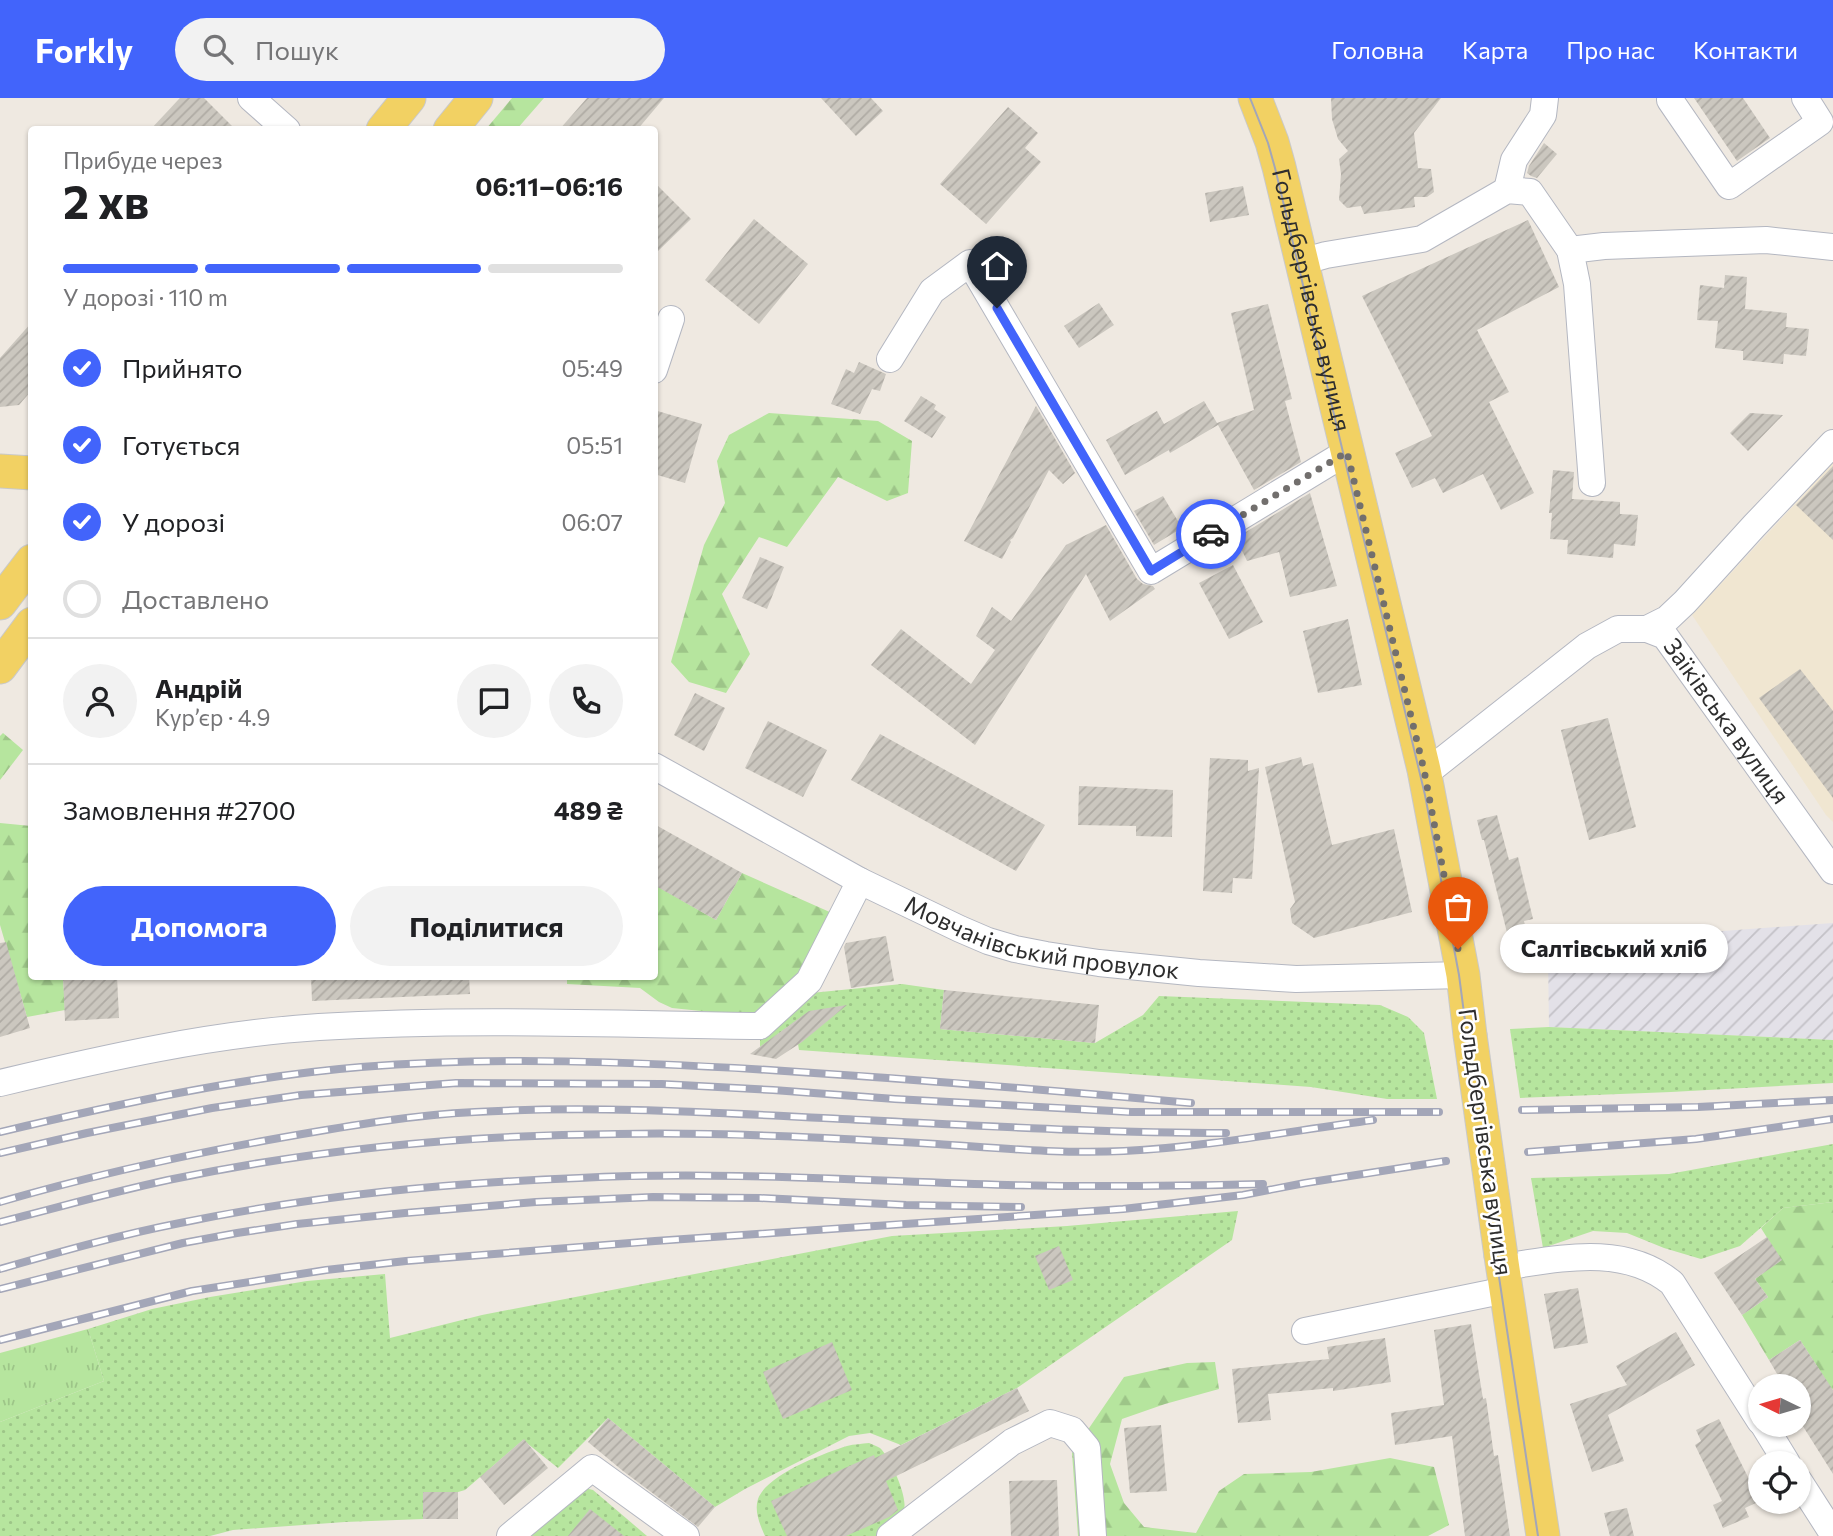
<!DOCTYPE html>
<html lang="uk">
<meta charset="utf-8">
<style>
body{margin:0;font-family:Commissioner,sans-serif;background:#f2f2f2;color:#202124;height:100vh;display:flex;flex-direction:column;font-size:26px;white-space:nowrap}
*{box-sizing:border-box;margin:0}
p{font-size:23px;color:#757577}
.icon{flex:none;width:38px;height:38px;fill:none;stroke:currentColor;stroke-width:2;stroke-linecap:round;stroke-linejoin:round}
.map{position:relative;flex:1;overflow:hidden}
.drawer{position:absolute;left:28px;top:28px;width:630px;height:854px;display:flex;flex-direction:column;background:#fff;border-radius:7px;box-shadow:0 2px 5px #0004}
.drawer>*{flex:none}
.needle{width:46px;rotate:275deg}
.tools{position:absolute;left:1748px;top:1276px;display:grid;gap:14px}
.tools a{display:grid;place-items:center;width:63px;height:63px;border-radius:50%;background:#fff;box-shadow:0 2px 5px #0004;font-size:35px}
.pin{position:absolute;display:grid;place-items:center;width:60px;height:60px;color:#fff;margin:-72px -30px;border-radius:50% 50% 50% 0;rotate:-45deg;box-shadow:0 0 7px #0007}
.pin .icon{rotate:45deg}
.courier{position:absolute;display:grid;place-items:center;width:70px;height:70px;margin:-35px;border:5px solid #4264fb;border-radius:50%;background:#fff;color:#222;box-shadow:0 2px 9px #0007}
.bubble{position:absolute;height:49px;border-radius:24px;background:#fff;box-shadow:0 2px 5px #0004;font-size:23px;font-weight:700;line-height:49px;text-align:center}
.head em{font-style:normal;font-weight:700}
.head div{display:flex;flex-direction:column-reverse}
.head{display:flex;align-items:center;justify-content:space-between;height:119px;padding:0 35px}
h1{font-size:46px;font-weight:700;line-height:52px}
.bar{display:grid;grid-template-columns:repeat(4,1fr);gap:10px 7px;align-content:center;height:84px;padding:0 35px}
.bar i{height:9px;border-radius:5px;background:#e0e0e0}
.bar .current{background:#4264fb}
.bar p{grid-column:span 4}
.line{display:flex;align-items:center;gap:18px;padding:0 35px;border-top:2px solid #e0e0e0}
.line div{flex:1}
.round{display:grid;place-items:center;flex:none;width:74px;height:74px;border-radius:37px;background:#f2f2f2}
ol{padding:0 35px;list-style:none}
li{display:flex;align-items:center;gap:21px;height:77px}
li p{margin-inline-start:auto}
li .icon{padding:7px;border-radius:50%;background:#4264fb;color:#fff;stroke-width:4}
li:last-child{color:#757577}
li i{width:38px;height:38px;border:4px solid #e0e0e0;border-radius:50%}
.cta{display:flex;gap:14px;margin-top:auto;padding:14px 35px}
.cta a{flex:1;height:80px;border-radius:42px;background:#4264fb;color:#fff;font-size:28px;font-weight:700;line-height:80px;text-align:center}
.cta a+a{background:#f2f2f2;color:#202124}
header{display:flex;align-items:center;gap:42px;box-sizing:border-box;height:98px;padding:0 35px;background:#4264fb;color:#fff}
header strong{font-size:33px}
nav{display:flex;gap:38px;margin-inline-start:auto;font-size:24px}
.search{width:490px;height:63px;background:#f2f2f2;display:flex;align-items:center;gap:18px;box-sizing:border-box;padding:0 24px;border-radius:38px;color:#757577;font-size:26px}
.map>svg:first-child{display:block}
.industrial{fill:url(#industrial-furrows)}
.education{fill:#f0e6d1}
.grass{fill:url(#grass-dots)}
.forest{fill:url(#forest-firs)}
.park{fill:url(#park-tufts)}
.building{fill:url(#building-hatch)}
.lines{fill:none;stroke-linecap:round;stroke-linejoin:round}
.minor-casing{stroke:#b4b7c1;stroke-width:28}
.major-casing{stroke:#c9c9c9;stroke-width:35}
.minor{stroke:#fff;stroke-width:26}
.major{stroke:#f2d163;stroke-width:33}
.tram{stroke:#a3a6b8;stroke-width:2}
.rail-casing{stroke:#a3a6b8;stroke-width:8}
.rail{stroke:#fff;stroke-width:5;stroke-dasharray:16;stroke-linecap:butt}
.major-bridge-casing{stroke:#c9c9c9;stroke-width:35;stroke-linecap:butt}
.major-bridge{stroke:#f2d163;stroke-width:33}
.done{stroke:#726f6d;stroke-width:7;stroke-dasharray:0 12.6}
.route{stroke:#4264fb;stroke-width:9}
.labels{text-anchor:middle;stroke-width:5;stroke-linejoin:round;paint-order:stroke}
.street-label{font-size:24px;fill:#2e2e2e;stroke:#fff}
</style>
<header>
<strong>Forkly</strong>
<div class="search"><svg class="icon" aria-label="search" viewBox="0 0 24 24"><circle cx="10" cy="10" r="6"/><path d="M15 15l6 6"/></svg>Пошук</div>
<nav><a>Головна</a><a>Карта</a><a>Про нас</a><a>Контакти</a></nav>
</header>
<div class="map">
<svg width="1833" height="1438" viewBox="0 0 1833 1438">
<defs>
<pattern id="industrial-furrows" width="10" height="10" patternUnits="userSpaceOnUse" patternTransform="scale(1.75)"><rect width="10" height="10" fill="#e3e1e8"/><path d="M-1 1l2-2M0 10L10 0M9 11l2-2" fill="none" stroke="#c3c1c7"/></pattern>
<pattern id="grass-dots" width="8" height="8" patternUnits="userSpaceOnUse" patternTransform="scale(1.75)"><rect width="8" height="8" fill="#b6e59e"/><path d="M2 2h.1M6 6h.1" fill="none" stroke="#9dc588" stroke-width="1.8" stroke-linecap="round"/></pattern>
<pattern id="forest-firs" width="22" height="20" patternUnits="userSpaceOnUse" patternTransform="scale(1.75)"><rect width="22" height="20" fill="#b6e59e"/><path d="M5 1l3.5 6h-7zM16 11l3.5 6h-7z" fill="#9dc588"/></pattern>
<pattern id="park-tufts" width="24" height="20" patternUnits="userSpaceOnUse" patternTransform="scale(1.75)"><rect width="24" height="20" fill="#b6e59e"/><path d="M3 7l-1-3M5 7V3M7 7l1-3M15 17l-1-3M17 17v-4M19 17l1-3" fill="none" stroke="#9dc588"/></pattern>
<pattern id="building-hatch" width="6" height="6" patternUnits="userSpaceOnUse" patternTransform="scale(1.75)"><rect width="6" height="6" fill="#cbc7bf"/><path d="M-1 1l2-2M0 6l6-6M5 7l2-2" fill="none" stroke="#afaba4"/></pattern>
</defs>
<rect width="100%" height="100%" fill="#efe9e1"/>
<path class="industrial" d="M1833,825V942L1549,929L1548,856L1652,855L1709,834Z"/>
<path class="education" d="M1833,365V724L1826,717L1692,517Z"/>
<g class="grass">
<path d="M902,886L944,892L940,931L1095,945L1143,917L1159,898L1380,907L1408,919L1424,935L1437,1001H1387L1311,989L799,952L798,946L810,913L760,949V928L811,895Z"/>
<path d="M1549,929L1833,942V985L1671,994L1520,1000L1510,931Z"/>
<path d="M1833,1046V1104L1783,1110L1740,1148L1701,1161L1664,1150L1627,1135L1593,1133L1543,1150L1531,1080L1669,1076Z"/>
<path d="M1238,1113L1232,1142L1017,1290L901,1347L870,1335L849,1338L745,1391L715,1409L608,1320L558,1370L523,1342L465,1392L458,1394H423V1421L345,1424L233,1432L210,1438H0V1324L104,1283L88,1231L152,1211L210,1199L307,1183L385,1176L390,1240L482,1217L892,1138L1067,1128Z"/>
<path d="M869,1345C873,1347 877,1348 880,1350C890,1359 908,1399 904,1411C900,1424 887,1433 876,1438H765C760,1427 754,1413 758,1401C766,1377 824,1355 847,1348C854,1346 862,1346 869,1345Z"/>
<path d="M585,1390L593,1392L647,1438H528Z"/>
</g>
<g class="forest">
<path d="M512,0H544L517,31H486Z"/>
<path d="M769,315L878,323L912,343L908,395L887,403L838,379L787,449L759,439L722,496L750,556L726,595L689,584L671,564L704,447L725,405L717,363L729,337Z"/>
<path d="M3,635L23,652L0,682V638Z"/>
<path d="M0,725L31,728L32,878L63,879L65,912L27,919L0,827Z"/>
<path d="M742,775L841,819L768,920L672,910L659,904L640,890L567,886V879L654,878L655,787L716,822Z"/>
<path d="M1833,1104V1291L1799,1313L1824,1279L1800,1242L1769,1262L1742,1217L1768,1199L1755,1181L1781,1162L1761,1130L1783,1110Z"/>
<path d="M1215,1264L1219,1291L1165,1306L1122,1321L1110,1366L1124,1405L1144,1429L1196,1435L1219,1393L1244,1376L1311,1374L1390,1360L1434,1369L1449,1427L1428,1438H1078L1072,1355L1124,1279L1187,1265Z"/>
</g>
<path class="park" d="M88,1231L104,1283L0,1324V1255Z"/>
<g class="building">
<path d="M180,0H204L236,32H150Z"/>
<path d="M587,0H664L637,32H559Z"/>
<path d="M821,0H871L883,13L856,38Z"/>
<path d="M1331,0H1441L1414,35L1418,70L1431,71L1434,94L1427,99H1414L1415,109L1364,116L1361,108L1347,110L1339,102L1341,76L1339,61L1348,53L1338,41L1332,21Z"/>
<path d="M1694,0H1743L1770,40L1737,63Z"/>
<path d="M1008,9L1038,35L1025,50L1041,64L986,126L940,86Z"/>
<path d="M1544,45L1557,56L1537,80L1531,78L1527,75L1529,68Z"/>
<path d="M654,84L691,121L654,157Z"/>
<path d="M1243,88L1249,117L1210,124L1205,95Z"/>
<path d="M754,121L808,166L759,226L705,182Z"/>
<path d="M1528,122L1559,189L1477,232L1509,294L1489,304L1534,395L1501,412L1483,376L1443,395L1435,380L1412,390L1395,355L1432,338L1362,198Z"/>
<path d="M1725,177L1747,179L1745,211L1787,215L1786,229L1809,231L1806,258L1784,256L1783,266L1743,262V253L1715,250L1718,223L1697,222L1700,187L1724,190Z"/>
<path d="M1099,205L1114,227L1079,250L1064,228Z"/>
<path d="M1268,206L1292,301L1285,303L1301,364L1254,392L1218,327L1170,355L1169,352L1125,377L1106,342L1157,313L1164,326L1204,303L1217,325L1254,312L1231,215Z"/>
<path d="M32,224V292L19,307L0,309V260Z"/>
<path d="M859,264L886,276L880,293L872,291L860,316L831,306L846,271L854,275Z"/>
<path d="M921,298L936,307L934,311L946,319L932,340L904,323Z"/>
<path d="M1036,308L1075,375L1063,386L1049,372L1013,440L1010,442L1011,444L1002,461L964,443Z"/>
<path d="M654,312L702,326L685,385L654,376Z"/>
<path d="M1750,315L1783,317L1748,353L1730,335Z"/>
<path d="M1833,368V442L1796,407Z"/>
<path d="M1553,372L1574,374L1572,401L1620,404V416L1638,417L1635,448L1614,446L1613,460L1567,456L1568,442L1550,441L1552,415H1549Z"/>
<path d="M1310,395L1337,488L1290,499L1279,454L1247,463L1236,440Z"/>
<path d="M1163,398L1182,430L1154,447L1134,413Z"/>
<path d="M1106,427L1137,481L1143,486L1153,488L1155,491L1110,523L1086,476L975,647L871,567L901,531L971,586L995,552L976,538L992,509L1011,523L1066,447Z"/>
<path d="M760,459L784,469L767,511L742,500Z"/>
<path d="M1233,467L1263,524L1229,541L1199,485Z"/>
<path d="M1348,521L1362,587L1318,595L1303,533Z"/>
<path d="M1800,571L1833,613V700L1759,600Z"/>
<path d="M695,595L725,610L704,653L674,637Z"/>
<path d="M1608,620L1636,729L1589,742L1561,632Z"/>
<path d="M768,623L827,652L803,699L745,670Z"/>
<path d="M880,636L1045,727L1016,773L851,682Z"/>
<path d="M1301,659L1303,668L1313,665L1332,747L1394,731L1412,814L1314,840L1292,825L1290,811L1295,804L1265,669Z"/>
<path d="M1210,660L1248,662V673L1259,670L1252,781L1233,780L1232,795L1203,793Z"/>
<path d="M1079,688L1173,692L1172,739L1136,738V728L1078,727Z"/>
<path d="M1497,717L1509,762L1518,759L1533,821L1524,823L1532,859L1514,863L1484,742H1482L1477,722Z"/>
<path d="M654,726L742,775L716,822L654,787Z"/>
<path d="M886,838L894,883L851,890L844,849L846,845Z"/>
<path d="M6,844L30,930L0,939V845Z"/>
<path d="M63,878H117L119,920L65,923Z"/>
<path d="M311,878H469L470,896L312,903Z"/>
<path d="M944,892L1099,907L1095,945L940,931Z"/>
<path d="M847,907L802,944L776,961L750,956L809,913Z"/>
<path d="M1767,1139L1782,1162L1755,1181L1768,1199L1742,1217L1714,1175Z"/>
<path d="M1059,1148L1073,1182L1049,1192L1035,1158Z"/>
<path d="M1578,1190L1588,1245L1554,1251L1544,1196Z"/>
<path d="M1471,1226L1483,1301L1486,1300L1494,1358L1498,1357L1510,1438H1465L1452,1338L1395,1347L1391,1315L1444,1307L1434,1232Z"/>
<path d="M1676,1234L1695,1267L1608,1317L1624,1363L1592,1374L1570,1306L1627,1287L1616,1268Z"/>
<path d="M1385,1240L1391,1284L1333,1293V1290L1268,1296L1271,1322L1238,1325L1232,1271L1329,1261L1327,1249Z"/>
<path d="M1800,1242L1833,1292V1376L1799,1322V1288H1784L1769,1262Z"/>
<path d="M832,1244L852,1292L783,1321L763,1274Z"/>
<path d="M1017,1290L1029,1313L886,1383L898,1412L889,1419L846,1438H787L771,1403L874,1357L875,1360Z"/>
<path d="M608,1320L715,1409L698,1429L623,1373L588,1344Z"/>
<path d="M1719,1321L1760,1403L1745,1410L1749,1419L1723,1430L1713,1407L1722,1403L1695,1347L1701,1343L1696,1332Z"/>
<path d="M1161,1327L1167,1393L1130,1395L1124,1330Z"/>
<path d="M524,1341L548,1370L504,1407L480,1379Z"/>
<path d="M1057,1382L1059,1438H1011L1009,1383Z"/>
<rect x="423" y="1394" width="35" height="27"/>
<path d="M1627,1410L1634,1438H1610L1604,1415Z"/>
<path d="M590,1411L624,1438H568Z"/>
</g>
<g class="lines">
<g class="minor-casing">
<g id="minor">
<path d="M251,0L287,32"/>
<path d="M1670,2L1729,88L1820,24L1805,0"/>
<path d="M1507,92L1514,62L1543,17L1545,0"/>
<path d="M1570,152L1604,148L1766,142L1833,149"/>
<path d="M1301,164L1326,157L1422,141L1507,92L1530,94L1570,152L1577,186L1592,385"/>
<path d="M890,261L932,193L970,165L1151,473L1347,354"/>
<path d="M654,272L671,221"/>
<path d="M1647,531L1667,521L1685,504L1754,428L1833,345"/>
<path id="s1" d="M654,668L860,783L960,831L988,843L1015,851L1046,857L1099,865L1199,875L1296,881L1463,877"/>
<path id="s2" d="M1424,672L1435,668L1587,548L1618,531H1647L1665,538L1833,773"/>
<path d="M0,985C105,960 211,936 319,929C466,920 613,926 760,928L809,883L860,783"/>
<path d="M1502,1169C1559,1161 1623,1145 1672,1185L1760,1323"/>
<path d="M1305,1233L1506,1192"/>
<path d="M1763,1326L1787,1365"/>
<path d="M1799,1383L1833,1436"/>
<path d="M510,1438L592,1370L686,1438"/>
<path d="M890,1438L1012,1344L1050,1325L1072,1332L1087,1350L1093,1438"/>
</g>
</g>
<g class="major-casing">
<g id="major">
<path id="s3" d="M1255,0L1272,44L1279,69L1424,672L1463,877L1470,937"/>
<path d="M383,32L409,0"/>
<path d="M450,32L476,0"/>
<path d="M0,373L32,375"/>
<path d="M0,505L32,463"/>
<path d="M0,569L32,526"/>
<path d="M1501,1158L1543,1438"/>
</g>
</g>
<use href="#minor" class="minor"/>
<use href="#major" class="major"/>
<path class="tram" d="M1250,0L1268,45L1275,70L1425,697L1459,877L1496,1159L1538,1438"/>
<g class="rail-casing">
<g id="rail">
<path d="M1522,1012L1698,1009L1833,1002"/>
<path d="M0,1034C119,1006 240,979 361,969C498,958 634,964 770,972C911,981 1051,992 1191,1005"/>
<path d="M1528,1054L1696,1041L1833,1021"/>
<path d="M0,1055L87,1035L212,1010L301,997L456,985L662,986L773,992L895,1001L1131,1014H1439"/>
<path d="M0,1104C93,1077 189,1056 285,1039C348,1028 411,1017 475,1014C598,1007 719,1015 842,1021C970,1027 1098,1035 1226,1035"/>
<path d="M0,1124C56,1110 112,1094 168,1082C316,1051 467,1037 617,1036C724,1034 831,1040 937,1046C999,1050 1062,1056 1124,1053C1208,1049 1290,1033 1373,1022"/>
<path d="M0,1171C59,1154 119,1137 180,1125C311,1098 445,1085 579,1080C722,1073 865,1083 1007,1087C1092,1089 1177,1088 1263,1086"/>
<path d="M0,1191L183,1145L237,1135L297,1126L405,1115L536,1104L653,1099L760,1100L906,1107L1021,1109"/>
<path d="M0,1242L192,1193L326,1172L406,1163L655,1143L1123,1111L1243,1097L1305,1085L1446,1063"/>
</g>
</g>
<use href="#rail" class="rail"/>
<g class="major-bridge-casing">
<path id="major-bridge" d="M1470,937L1501,1158"/>
</g>
<use href="#major-bridge" class="major-bridge"/>
</g>
<g class="lines">
<path class="done" d="M1211,436L1347,354L1424,672L1458,851"/>
<path class="route" d="M997,210L1151,473L1211,436"/>
</g>
<g class="labels">
<g class="street-label">
<text dy="8" stroke="none"><textPath href="#s3" startOffset="210">Гольдбергівська вулиця</textPath></text>
<text dy="8" stroke="none"><textPath href="#s2" startOffset="394">Заїківська вулиця</textPath></text>
<text dy="8" stroke="none"><textPath href="#s1" startOffset="429">Мовчанівський провулок</textPath></text>
<text transform="translate(1485 1044) rotate(82)" y="8">Гольдбергівська вулиця</text>
</g>
</g>
</svg>
<div class="tools">
<a><svg class="needle" viewBox="-14 -14 28 28"><path d="M0-13l5 13h-10z" fill="#e53935"/><path d="M0 13l5-13h-10z" fill="#757577"/></svg></a>
<a><svg class="icon" aria-label="locate" viewBox="0 0 24 24"><circle cx="12" cy="12" r="6"/><path d="M12 2v4M12 18v4M2 12h4M18 12h4"/></svg></a>
</div>
<div class="pin" style="left:1458px;top:851px;background:#ea580c"><svg class="icon" aria-label="bag" viewBox="0 0 24 24"><path d="M5 8h14l-1 12H6zM9 8a3 3 0 0 1 6 0"/></svg></div>
<div class="pin" style="left:997px;top:210px;background:#1f2937"><svg class="icon" aria-label="home" viewBox="0 0 24 24"><path d="M3 11l9-7 9 7M6 9v11h12V9"/></svg></div>
<div class="courier" style="left:1211px;top:436px"><svg class="icon" aria-label="car" viewBox="0 0 24 24"><path d="M5 17H2v-5l4-1 3-4h7l3 4 3 1v5h-3M9 17h6M6 11h13"/><circle cx="7" cy="17" r="2"/><circle cx="17" cy="17" r="2"/></svg></div>
<div class="bubble" style="left:1500px;top:826px;width:228px">Салтівський хліб</div>
<section class="drawer">
<div class="head"><div><h1>2 хв</h1><p>Прибуде через</p></div><em>06:11–06:16</em></div>
<div class="bar"><i class="current"></i><i class="current"></i><i class="current"></i><i></i><p>У дорозі · 110 m</p></div>
<ol>
<li><svg class="icon" aria-label="check" viewBox="0 0 24 24"><path d="M5 12l5 5 9-10"/></svg>Прийнято<p>05:49</p></li>
<li><svg class="icon" aria-label="check" viewBox="0 0 24 24"><path d="M5 12l5 5 9-10"/></svg>Готується<p>05:51</p></li>
<li><svg class="icon" aria-label="check" viewBox="0 0 24 24"><path d="M5 12l5 5 9-10"/></svg>У дорозі<p>06:07</p></li>
<li><i></i>Доставлено</li>
</ol>
<div class="line" style="height:126px"><a class="round"><svg class="icon" aria-label="person" viewBox="0 0 24 24"><circle cx="12" cy="8" r="4"/><path d="M4 21q1-7 8-7t8 7"/></svg></a><div><b>Андрій</b><p>Кур’єр · 4.9</p></div><a class="round"><svg class="icon" aria-label="chat" viewBox="0 0 24 24"><path d="M4 5h16v11H9l-5 4z"/></svg></a><a class="round"><svg class="icon" aria-label="phone" viewBox="0 0 24 24"><path d="M5 4h4l2 5-3 2q2 4 5 5l2-3 5 2v4C11 20 4 13 5 4z"/></svg></a></div>
<div class="line" style="height:91px"><div>Замовлення #2700</div><b>489 ₴</b></div>
<div class="cta"><a>Допомога</a><a>Поділитися</a></div>
</section>
</div>
